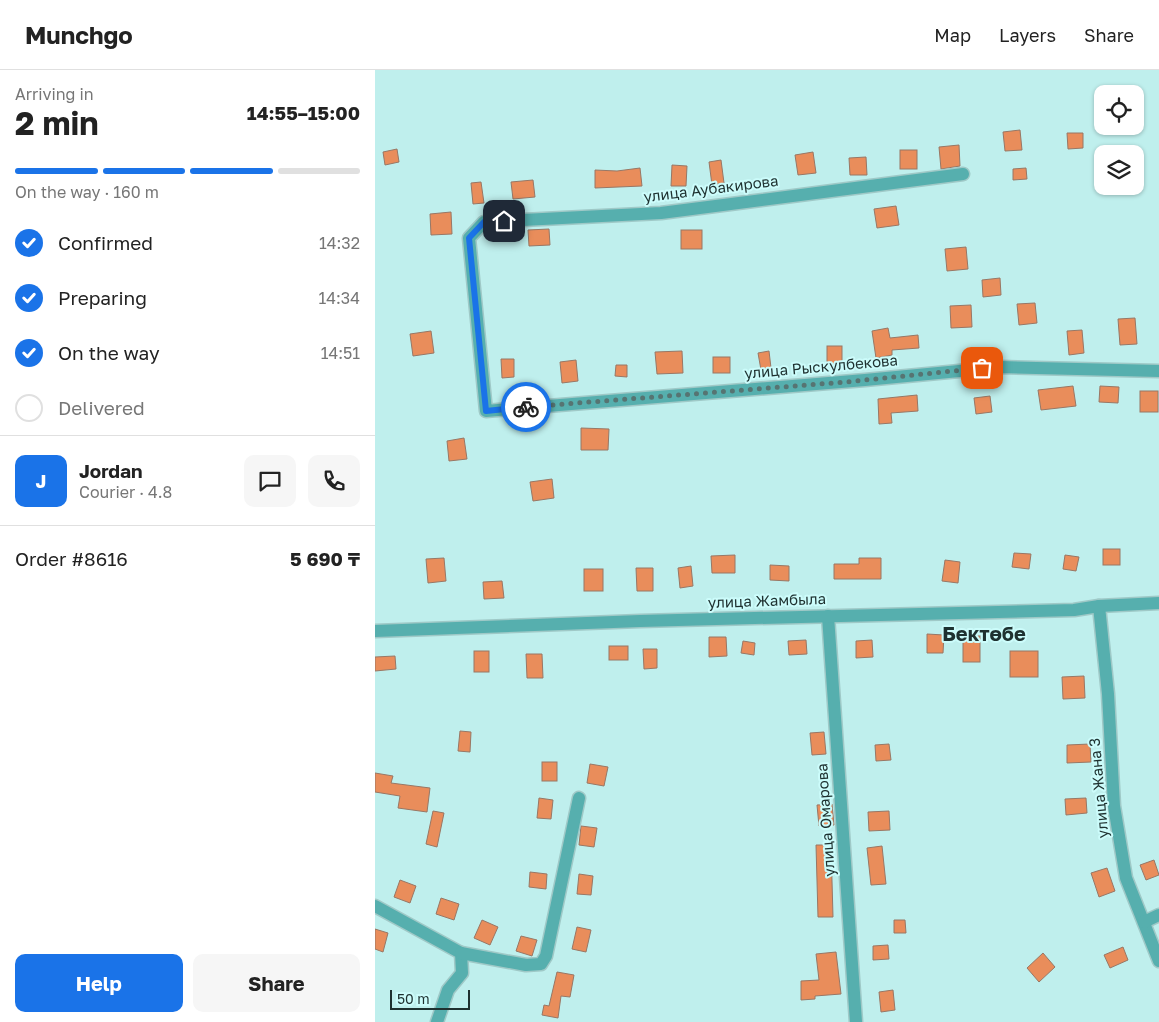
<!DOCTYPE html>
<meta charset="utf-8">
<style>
body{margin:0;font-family:"Golos Text",sans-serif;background:#f6f6f6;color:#222;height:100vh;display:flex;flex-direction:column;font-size:19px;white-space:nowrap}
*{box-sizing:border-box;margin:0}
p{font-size:16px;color:#767676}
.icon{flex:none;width:28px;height:28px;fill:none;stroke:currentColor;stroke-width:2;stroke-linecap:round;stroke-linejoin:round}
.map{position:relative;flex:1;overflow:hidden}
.side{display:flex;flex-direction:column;background:#fff;width:375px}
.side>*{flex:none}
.buttons{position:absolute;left:719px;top:15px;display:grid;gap:10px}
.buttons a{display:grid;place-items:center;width:50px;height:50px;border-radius:10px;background:#fff;box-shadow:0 1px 4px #0004;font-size:25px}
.scale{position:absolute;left:15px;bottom:12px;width:80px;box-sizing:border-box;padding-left:5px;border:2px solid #1e3130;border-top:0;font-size:14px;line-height:18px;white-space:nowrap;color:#1e3130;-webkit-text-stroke:4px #ccfcfb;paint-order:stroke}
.pin{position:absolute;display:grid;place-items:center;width:42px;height:42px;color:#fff;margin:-21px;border-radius:10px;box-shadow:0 2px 8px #0006}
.courier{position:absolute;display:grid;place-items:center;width:50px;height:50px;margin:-25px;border:4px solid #1a73e8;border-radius:50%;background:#fff;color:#222;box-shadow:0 1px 6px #0007}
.head em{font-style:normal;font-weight:700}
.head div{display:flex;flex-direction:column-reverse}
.head{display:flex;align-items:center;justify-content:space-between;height:85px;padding:0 15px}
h1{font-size:32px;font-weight:700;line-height:38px}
.bar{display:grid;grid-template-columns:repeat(4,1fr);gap:8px 5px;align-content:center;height:60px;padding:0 15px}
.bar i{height:6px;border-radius:4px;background:#e0e0e0}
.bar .on{background:#1a73e8}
.bar p{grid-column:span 4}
.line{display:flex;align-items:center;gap:12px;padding:0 15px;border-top:1px solid #e0e0e0}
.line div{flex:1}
.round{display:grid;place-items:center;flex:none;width:52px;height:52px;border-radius:10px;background:#f6f6f6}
ol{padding:0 15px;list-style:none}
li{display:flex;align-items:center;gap:15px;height:55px}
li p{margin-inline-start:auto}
li .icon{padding:5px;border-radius:50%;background:#1a73e8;color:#fff;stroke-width:4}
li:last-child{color:#767676}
li i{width:28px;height:28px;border:2px solid #e0e0e0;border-radius:50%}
.button{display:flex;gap:10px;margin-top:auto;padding:10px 15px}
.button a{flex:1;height:58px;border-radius:10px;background:#1a73e8;color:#fff;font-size:20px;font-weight:700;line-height:58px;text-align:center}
.button a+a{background:#f6f6f6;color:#222}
header{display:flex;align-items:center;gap:30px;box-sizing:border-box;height:70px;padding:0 25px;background:#fff;border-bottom:1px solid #e0e0e0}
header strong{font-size:24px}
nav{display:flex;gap:28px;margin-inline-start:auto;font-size:18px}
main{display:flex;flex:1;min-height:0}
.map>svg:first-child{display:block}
.building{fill:#e98d5b;stroke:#987765}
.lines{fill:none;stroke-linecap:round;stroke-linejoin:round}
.minor-casing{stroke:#9fc9c7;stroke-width:15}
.minor{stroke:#56afae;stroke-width:12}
.done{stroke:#567472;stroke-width:5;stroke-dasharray:0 9}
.route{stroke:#1a73e8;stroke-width:6}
.labels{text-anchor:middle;stroke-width:4;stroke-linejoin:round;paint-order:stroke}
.street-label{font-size:15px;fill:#1e3130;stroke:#ccfcfb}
.district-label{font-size:20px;font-weight:bold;fill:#1e3130;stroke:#ccfcfb}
</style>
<header>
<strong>Munchgo</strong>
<nav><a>Map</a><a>Layers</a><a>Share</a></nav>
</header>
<main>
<section class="side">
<div class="head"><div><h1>2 min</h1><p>Arriving in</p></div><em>14:55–15:00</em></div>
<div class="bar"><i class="on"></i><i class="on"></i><i class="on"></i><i></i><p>On the way · 160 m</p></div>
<ol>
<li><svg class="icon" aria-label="check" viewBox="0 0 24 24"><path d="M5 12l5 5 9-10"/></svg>Confirmed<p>14:32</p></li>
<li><svg class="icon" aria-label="check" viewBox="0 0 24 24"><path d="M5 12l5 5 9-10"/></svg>Preparing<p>14:34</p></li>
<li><svg class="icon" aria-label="check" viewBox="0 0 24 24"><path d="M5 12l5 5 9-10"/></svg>On the way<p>14:51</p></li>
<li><i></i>Delivered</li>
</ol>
<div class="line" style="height:90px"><b class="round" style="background:#1a73e8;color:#fff">J</b><div><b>Jordan</b><p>Courier · 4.8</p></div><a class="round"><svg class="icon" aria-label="chat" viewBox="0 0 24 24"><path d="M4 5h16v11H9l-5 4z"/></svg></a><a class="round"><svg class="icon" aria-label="phone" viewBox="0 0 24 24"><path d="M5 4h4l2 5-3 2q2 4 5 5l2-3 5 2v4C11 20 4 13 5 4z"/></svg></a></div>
<div class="line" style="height:65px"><div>Order #8616</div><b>5 690 ₸</b></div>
<div class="button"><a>Help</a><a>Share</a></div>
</section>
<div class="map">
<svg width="784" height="952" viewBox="0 0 784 952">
<rect width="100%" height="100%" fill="#bfefed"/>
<g class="building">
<path d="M645,60L647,80L630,81L628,62Z"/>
<path d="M692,63H708V78L693,79Z"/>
<path d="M584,75L585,96L566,99L564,77Z"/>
<path d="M22,79L24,92L10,95L8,82Z"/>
<rect x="525" y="80" width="17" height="19"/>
<path d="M438,82L441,103L423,105L420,85Z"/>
<path d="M491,87L492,105H475L474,88Z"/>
<path d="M346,90L349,113L337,115L334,92Z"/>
<path d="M297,95L312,96L311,116H296Z"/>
<path d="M265,98L267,116L220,118V100L242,101Z"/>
<path d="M651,98L652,109L638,110V99Z"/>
<path d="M158,110L160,127L138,129L136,112Z"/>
<path d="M106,112L109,133L98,134L96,113Z"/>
<path d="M521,136L524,155L502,158L499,139Z"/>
<path d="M76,142L77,164L56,165L55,144Z"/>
<path d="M174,159L175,175L154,176L153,160Z"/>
<rect x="306" y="160" width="21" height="19"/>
<path d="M591,177L593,199L572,201L570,179Z"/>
<path d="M625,208L626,225L608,227L607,210Z"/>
<path d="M660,233L662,253L644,255L642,234Z"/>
<path d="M596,235L597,257L576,258L575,236Z"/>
<path d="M760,248L762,274L745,275L743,249Z"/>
<path d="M513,258L515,268L543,265L544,278L517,280V285L501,288L497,261Z"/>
<path d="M707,260L709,283L694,285L692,261Z"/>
<path d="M56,261L59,283L38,286L35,264Z"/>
<rect x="452" y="276" width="15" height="19"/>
<path d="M307,281L308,303L282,304L280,282Z"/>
<path d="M394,281L396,298L386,300L383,283Z"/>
<rect x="338" y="287" width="17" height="16"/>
<path d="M126,289H139V307L127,308Z"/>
<path d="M201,290L203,311L187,313L185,292Z"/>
<path d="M241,295H252V307L240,306Z"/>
<path d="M698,316L701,336L666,340L663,320Z"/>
<path d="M725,316L744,317L743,333L724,332Z"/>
<rect x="765" y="321" width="18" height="21"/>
<path d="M542,325L543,341L516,343L517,353L504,354L503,329Z"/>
<path d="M615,326L617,342L601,344L599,328Z"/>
<path d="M206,358L234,359L233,380H206Z"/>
<path d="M89,368L92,389L74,391L72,371Z"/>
<path d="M177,409L179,428L158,431L155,412Z"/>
<rect x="728" y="479" width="17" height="16"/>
<path d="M639,483L656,484L654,499L637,497Z"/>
<path d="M360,485V503H337L336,486Z"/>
<path d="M690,485L704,487L701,501L688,499Z"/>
<path d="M69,488L71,511L53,513L51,489Z"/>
<path d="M484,488H506V509H459V494H484Z"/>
<path d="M570,490L585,492L583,513L567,511Z"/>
<path d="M395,495L414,496V511L395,510Z"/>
<path d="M316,496L318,516L305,518L303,498Z"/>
<path d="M261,498H278V521H262Z"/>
<rect x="209" y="499" width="19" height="22"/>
<path d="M127,511L129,528L109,529L108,512Z"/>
<path d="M552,564L569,565L568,583H552Z"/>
<rect x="588" y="566" width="17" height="26"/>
<path d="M334,567H351L352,586L334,587Z"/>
<path d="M431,570L432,584L414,585L413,571Z"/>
<path d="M497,570L498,587L481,588V571Z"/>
<path d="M368,571L380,573L379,585L366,583Z"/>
<rect x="234" y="576" width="19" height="14"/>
<path d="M268,579H282V598L269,599Z"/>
<rect x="99" y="581" width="15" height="21"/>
<rect x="635" y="581" width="28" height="26"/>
<path d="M151,584H167L168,608H152Z"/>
<path d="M20,586L21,599L0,601V587Z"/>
<path d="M709,606L710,628L688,629L687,607Z"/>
<path d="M85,661L96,662L95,682L83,681Z"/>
<path d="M449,662L451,684L437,685L435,663Z"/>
<path d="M514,674L516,690L501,691L500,675Z"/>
<path d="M715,674L716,692L692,693V675Z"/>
<rect x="167" y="692" width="15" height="19"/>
<path d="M215,694L233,697L229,716L212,713Z"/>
<path d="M0,703L18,706L16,713L55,718L52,742L23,738L25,726L0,722Z"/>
<path d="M164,728L178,730L176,749L162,748Z"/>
<path d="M711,728L712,743L691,745L690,729Z"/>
<path d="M457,734L459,755L444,756L442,735Z"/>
<path d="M58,741L69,743L62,777L51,774Z"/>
<path d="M514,741L515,760L494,761L493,742Z"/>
<path d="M206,756L222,758L219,777L204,775Z"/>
<path d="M441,775H456L458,847H443Z"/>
<path d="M507,776L511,814L496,815L492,778Z"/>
<path d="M779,790L784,805L771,810L765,795Z"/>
<path d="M732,798L740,821L724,827L716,803Z"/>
<path d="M155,802L172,804L171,819L154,817Z"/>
<path d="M204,804L218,806L216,825L202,824Z"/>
<path d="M25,810L41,816L35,833L19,827Z"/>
<path d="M66,828L84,834L79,850L61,844Z"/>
<path d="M107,850L123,857L115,875L99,868Z"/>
<path d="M519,850H530L531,863H519Z"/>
<path d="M202,857L216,860L211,882L197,879Z"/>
<path d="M0,859L13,863L8,882L0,879Z"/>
<path d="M146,866L162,870L157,886L141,881Z"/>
<path d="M513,875L514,889L498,890V876Z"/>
<path d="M748,877L753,890L735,898L729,885Z"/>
<path d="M461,882L466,924L440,926V929L426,930V911L444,910L441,884Z"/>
<path d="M668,883L680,897L664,912L652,898Z"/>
<path d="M182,902L199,905L195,927L186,926L183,948L167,945L169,935L174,936Z"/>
<path d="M518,920L520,940L506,942L504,922Z"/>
</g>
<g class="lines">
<g class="minor-casing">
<g id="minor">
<path d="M588,104L286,143L109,152L94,168L111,341L490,310L626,297L784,301"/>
<path d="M724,536L733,624L739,736L751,808L784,891"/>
<path d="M453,546L481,952"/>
<path d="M0,561L265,551L699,540L724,536L784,533"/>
<path d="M0,836L86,883L87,903L73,920L62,952"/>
<path d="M769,852L784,845"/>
<path d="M86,883L151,895L166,894L171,886L204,728"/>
</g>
</g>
<use href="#minor" class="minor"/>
</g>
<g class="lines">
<path class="done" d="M151,337L471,312L607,298"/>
<path class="route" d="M129,151L109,152L94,168L111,341L151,337"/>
</g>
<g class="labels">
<g class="street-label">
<text transform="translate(336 119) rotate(-7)" y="5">улица Аубакирова</text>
<text transform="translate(446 297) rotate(-5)" y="5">улица Рыскулбекова</text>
<text transform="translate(392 531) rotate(-2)" y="5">улица Жамбыла</text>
<text transform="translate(724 718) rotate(-95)" y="5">улица Жана 3</text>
<text transform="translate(451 750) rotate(-94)" y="5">улица Омарова</text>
</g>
<g class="district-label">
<text x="609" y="571">Бектөбе</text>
</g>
</g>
</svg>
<div class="buttons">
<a><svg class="icon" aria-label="locate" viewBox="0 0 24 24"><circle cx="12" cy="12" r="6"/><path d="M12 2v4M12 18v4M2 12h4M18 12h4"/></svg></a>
<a><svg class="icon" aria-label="layers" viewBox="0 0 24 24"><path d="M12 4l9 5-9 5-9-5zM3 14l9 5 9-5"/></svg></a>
</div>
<div class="scale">50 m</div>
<div class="pin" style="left:607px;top:298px;background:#ea580c"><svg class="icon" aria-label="bag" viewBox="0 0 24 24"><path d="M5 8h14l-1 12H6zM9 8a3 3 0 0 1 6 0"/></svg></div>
<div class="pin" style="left:129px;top:151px;background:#1f2937"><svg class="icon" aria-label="home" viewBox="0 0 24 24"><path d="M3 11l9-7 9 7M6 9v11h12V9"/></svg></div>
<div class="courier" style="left:151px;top:337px"><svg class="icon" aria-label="bike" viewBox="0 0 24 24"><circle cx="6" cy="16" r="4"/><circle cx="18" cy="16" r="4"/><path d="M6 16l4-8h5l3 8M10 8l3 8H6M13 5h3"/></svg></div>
</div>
</main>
